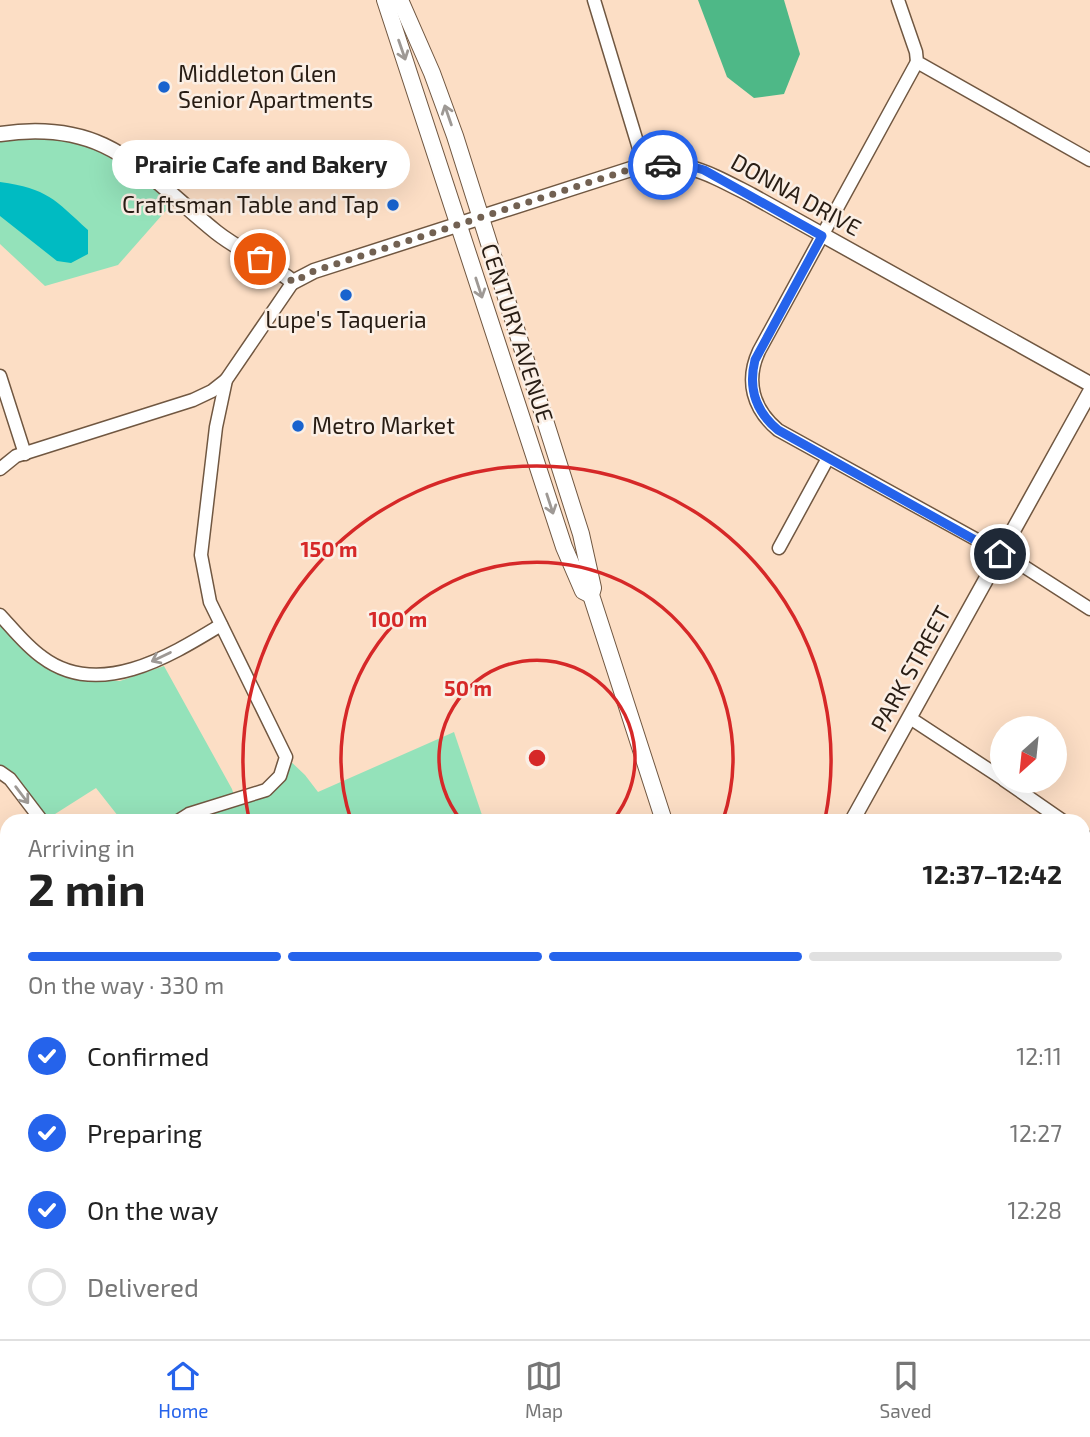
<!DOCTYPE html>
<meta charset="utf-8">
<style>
body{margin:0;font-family:"Exo 2",sans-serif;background:#f2f2f2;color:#222;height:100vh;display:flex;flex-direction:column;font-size:26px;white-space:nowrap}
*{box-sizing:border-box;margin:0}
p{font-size:23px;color:#767676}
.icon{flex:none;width:38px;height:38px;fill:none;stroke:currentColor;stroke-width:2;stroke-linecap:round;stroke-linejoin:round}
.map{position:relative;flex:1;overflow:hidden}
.panel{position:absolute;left:0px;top:814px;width:1090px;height:527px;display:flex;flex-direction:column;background:#fff;border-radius:21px 21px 0 0;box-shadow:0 7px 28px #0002}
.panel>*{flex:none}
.needle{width:46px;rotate:207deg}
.fabs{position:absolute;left:990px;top:716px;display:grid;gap:14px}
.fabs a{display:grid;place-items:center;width:77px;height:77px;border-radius:50%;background:#fff;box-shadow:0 7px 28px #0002;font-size:35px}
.pin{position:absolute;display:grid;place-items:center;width:60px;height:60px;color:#fff;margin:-30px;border:4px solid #fff;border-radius:50%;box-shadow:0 2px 7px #0007}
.courier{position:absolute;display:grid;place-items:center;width:70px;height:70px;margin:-35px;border:5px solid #2563eb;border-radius:50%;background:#fff;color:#222;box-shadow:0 2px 9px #0007}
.bubble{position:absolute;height:49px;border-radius:24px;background:#fff;box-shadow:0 7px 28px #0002;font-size:23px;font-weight:700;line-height:49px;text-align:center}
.headline em{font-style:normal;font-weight:700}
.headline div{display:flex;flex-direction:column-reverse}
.headline{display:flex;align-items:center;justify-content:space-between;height:119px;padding:0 28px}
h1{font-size:46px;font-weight:700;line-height:52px}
.bar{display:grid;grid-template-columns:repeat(4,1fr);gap:10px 7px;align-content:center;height:84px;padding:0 28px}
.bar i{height:9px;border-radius:5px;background:#e0e0e0}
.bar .current{background:#2563eb}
.bar p{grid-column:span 4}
ol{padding:0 28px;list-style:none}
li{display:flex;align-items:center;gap:21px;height:77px}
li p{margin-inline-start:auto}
li .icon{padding:7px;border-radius:50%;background:#2563eb;color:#fff;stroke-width:4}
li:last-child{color:#767676}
li i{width:38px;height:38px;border:4px solid #e0e0e0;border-radius:50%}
.menu{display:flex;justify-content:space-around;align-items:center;height:98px;border-top:2px solid #e0e0e0;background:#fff;font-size:19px;color:#767676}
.menu a{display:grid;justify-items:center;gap:4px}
.menu .current{color:#2563eb}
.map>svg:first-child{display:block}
.green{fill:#94e2ba}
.forest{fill:#4eb887}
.water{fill:#00bbc2}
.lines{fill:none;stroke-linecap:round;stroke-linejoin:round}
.minor-casing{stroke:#705741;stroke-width:15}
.tertiary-casing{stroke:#705741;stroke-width:17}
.secondary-casing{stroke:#705741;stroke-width:18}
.minor{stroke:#fff;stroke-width:12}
.tertiary{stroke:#fff;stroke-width:14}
.secondary{stroke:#fff;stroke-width:16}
.oneway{stroke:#9e9995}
.done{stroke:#726152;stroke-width:7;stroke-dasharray:0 12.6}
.route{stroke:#2563eb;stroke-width:9}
.ring{fill:none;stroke:#d62828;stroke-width:3.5}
.poi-dot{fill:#1963ce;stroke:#fbefe5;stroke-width:2.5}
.labels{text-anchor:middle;stroke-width:5;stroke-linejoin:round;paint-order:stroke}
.poi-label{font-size:23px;fill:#281d14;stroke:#fbefe5;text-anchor:start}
.street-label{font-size:23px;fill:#281d14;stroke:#fbefe5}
.centre{fill:#d62828;stroke:#fbefe5;stroke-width:3.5}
.ring-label{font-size:21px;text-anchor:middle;font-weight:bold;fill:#d62828;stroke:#fbefe5;stroke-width:5;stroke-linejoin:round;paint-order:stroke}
</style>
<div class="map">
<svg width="1090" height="1339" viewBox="0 0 1090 1339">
<rect width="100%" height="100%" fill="#fcdec5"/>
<g class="green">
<path d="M0,134L91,140L177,198L118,265L45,286L0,244Z"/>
<path d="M0,621L65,675L81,680L120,681L164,666L232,789L235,799L266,790L286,757L305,775L318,792L454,732L484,821H122L96,788L44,821L0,772Z"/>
<path d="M7,933V1334H185L146,1339H0V937Z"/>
<path d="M213,1334H461L458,1339H232Z"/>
</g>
<path class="forest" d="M698,0H784L800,54L784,94L754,98L727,77Z"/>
<g class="water">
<path d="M0,182C48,189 54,199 88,230V254L71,263L57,261L0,216Z"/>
<path d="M0,1046H7V1219L0,1216Z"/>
</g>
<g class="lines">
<g class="minor-casing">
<g id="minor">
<path d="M594,0L644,165"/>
<path d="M898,0L916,52L917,62L1090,160"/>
<path d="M917,62L759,351C745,381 753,409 778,430L1017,562L1090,609"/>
<path d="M0,376L25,454"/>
<path d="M0,469L16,456L193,400L212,391L226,380"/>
<path d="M779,548L828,458"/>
<path d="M0,615C13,629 26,646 42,657C99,700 170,656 221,625"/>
<path d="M910,718L1003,779"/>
<path d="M0,772L10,779L42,821"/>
<path d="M1004,780L1063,821"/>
<path d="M178,821L189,814L266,790L280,776L286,757L210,602L201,555L216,427L226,380L293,282"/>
<path d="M1083,835L1090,840"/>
<path d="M0,937L7,933"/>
<path d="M1083,1078L1090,1075"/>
<path d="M1083,1326L1090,1334"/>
<path d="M213,1334L232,1339"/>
<path d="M146,1339L185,1334"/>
<path d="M636,1339L643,1334"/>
</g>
</g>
<g class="tertiary-casing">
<g id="tertiary">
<path d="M0,134C108,118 142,172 216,232C241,252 268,261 293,282L314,271L631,169C681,156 708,173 751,195L1090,384"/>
<path d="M852,821L1090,392"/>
<path d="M458,1339L461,1334"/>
</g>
</g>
<g class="secondary-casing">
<g id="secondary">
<path d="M385,0L564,547L583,591L591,595"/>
<path d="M400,0L432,73L455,136L581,534L593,588L591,595L664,821"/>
<path d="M856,1334L859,1339"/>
</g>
</g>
<use href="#minor" class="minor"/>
<use href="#tertiary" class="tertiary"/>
<use href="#secondary" class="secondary"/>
</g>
<defs><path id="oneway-shaft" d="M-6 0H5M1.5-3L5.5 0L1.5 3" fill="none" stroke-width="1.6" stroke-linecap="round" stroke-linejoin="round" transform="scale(1.75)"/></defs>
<g class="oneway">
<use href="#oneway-shaft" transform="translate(402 50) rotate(71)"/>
<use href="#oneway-shaft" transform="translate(448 115) rotate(-109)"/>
<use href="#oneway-shaft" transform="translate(479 288) rotate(72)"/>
<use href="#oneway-shaft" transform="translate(550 504) rotate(72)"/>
<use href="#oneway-shaft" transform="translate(161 657) rotate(154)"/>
<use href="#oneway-shaft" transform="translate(22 795) rotate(53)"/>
</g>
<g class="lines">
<path class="done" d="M260,259L274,266L293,282L314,271L631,169L644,165H663"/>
<path class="route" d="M663,165L690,166L704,170L822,236L755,360C748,388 755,411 778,430L1000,554"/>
</g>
<g class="ring">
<path d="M461 820A98 98 0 1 1 613 820"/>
<path d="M351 820A196 196 0 1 1 723 820"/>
<path d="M249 819A294 294 0 1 1 825 819"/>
</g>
<g class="poi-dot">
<circle cx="164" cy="87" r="7"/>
<circle cx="393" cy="205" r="7"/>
<circle cx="346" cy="295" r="7"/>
<circle cx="298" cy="426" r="7"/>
</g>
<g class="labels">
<g class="poi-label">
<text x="178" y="82">Middleton Glen<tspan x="178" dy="26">Senior Apartments</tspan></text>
<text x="379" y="213" text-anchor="end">Craftsman Table and Tap</text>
<text x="346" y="328" text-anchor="middle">Lupe's Taqueria</text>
<text x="312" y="434">Metro Market</text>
</g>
<g class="street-label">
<text transform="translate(796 195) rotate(29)" y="8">DONNA DRIVE</text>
<text transform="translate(517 333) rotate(72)" y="8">CENTURY AVENUE</text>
<text transform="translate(911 669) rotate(-61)" y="8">PARK STREET</text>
</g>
</g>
<circle cx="537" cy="758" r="10" class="centre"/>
<g class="ring-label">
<text x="329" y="557">150 m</text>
<text x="398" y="627">100 m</text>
<text x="468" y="696">50 m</text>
</g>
</svg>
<div class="fabs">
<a><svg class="needle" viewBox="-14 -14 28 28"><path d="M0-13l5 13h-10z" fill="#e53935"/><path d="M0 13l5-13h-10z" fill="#767676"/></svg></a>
</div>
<div class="pin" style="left:260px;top:259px;background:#ea580c"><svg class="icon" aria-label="bag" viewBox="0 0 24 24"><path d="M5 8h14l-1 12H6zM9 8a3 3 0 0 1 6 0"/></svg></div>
<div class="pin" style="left:1000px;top:554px;background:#1f2937"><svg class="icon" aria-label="home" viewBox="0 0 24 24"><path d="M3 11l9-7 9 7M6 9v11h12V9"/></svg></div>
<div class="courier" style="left:663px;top:165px"><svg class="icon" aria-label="car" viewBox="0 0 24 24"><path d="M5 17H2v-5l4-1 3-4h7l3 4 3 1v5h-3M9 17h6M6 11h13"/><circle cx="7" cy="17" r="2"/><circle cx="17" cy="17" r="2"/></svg></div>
<div class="bubble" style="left:112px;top:140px;width:298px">Prairie Cafe and Bakery</div>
<section class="panel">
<div class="headline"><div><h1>2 min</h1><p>Arriving in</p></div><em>12:37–12:42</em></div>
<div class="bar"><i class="current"></i><i class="current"></i><i class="current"></i><i></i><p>On the way · 330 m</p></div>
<ol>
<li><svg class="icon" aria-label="check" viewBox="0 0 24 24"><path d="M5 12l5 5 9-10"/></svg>Confirmed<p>12:11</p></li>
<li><svg class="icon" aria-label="check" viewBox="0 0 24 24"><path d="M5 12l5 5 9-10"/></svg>Preparing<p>12:27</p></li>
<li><svg class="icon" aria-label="check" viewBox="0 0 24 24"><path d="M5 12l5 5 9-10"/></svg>On the way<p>12:28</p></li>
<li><i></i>Delivered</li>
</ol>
</section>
</div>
<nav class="menu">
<a class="current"><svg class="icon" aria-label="home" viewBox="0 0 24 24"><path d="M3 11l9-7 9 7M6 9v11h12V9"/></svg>Home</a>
<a><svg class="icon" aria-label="map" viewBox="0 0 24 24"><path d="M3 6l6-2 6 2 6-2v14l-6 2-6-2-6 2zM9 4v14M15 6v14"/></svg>Map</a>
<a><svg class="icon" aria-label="saved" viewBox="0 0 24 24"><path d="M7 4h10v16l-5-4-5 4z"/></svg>Saved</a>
</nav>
